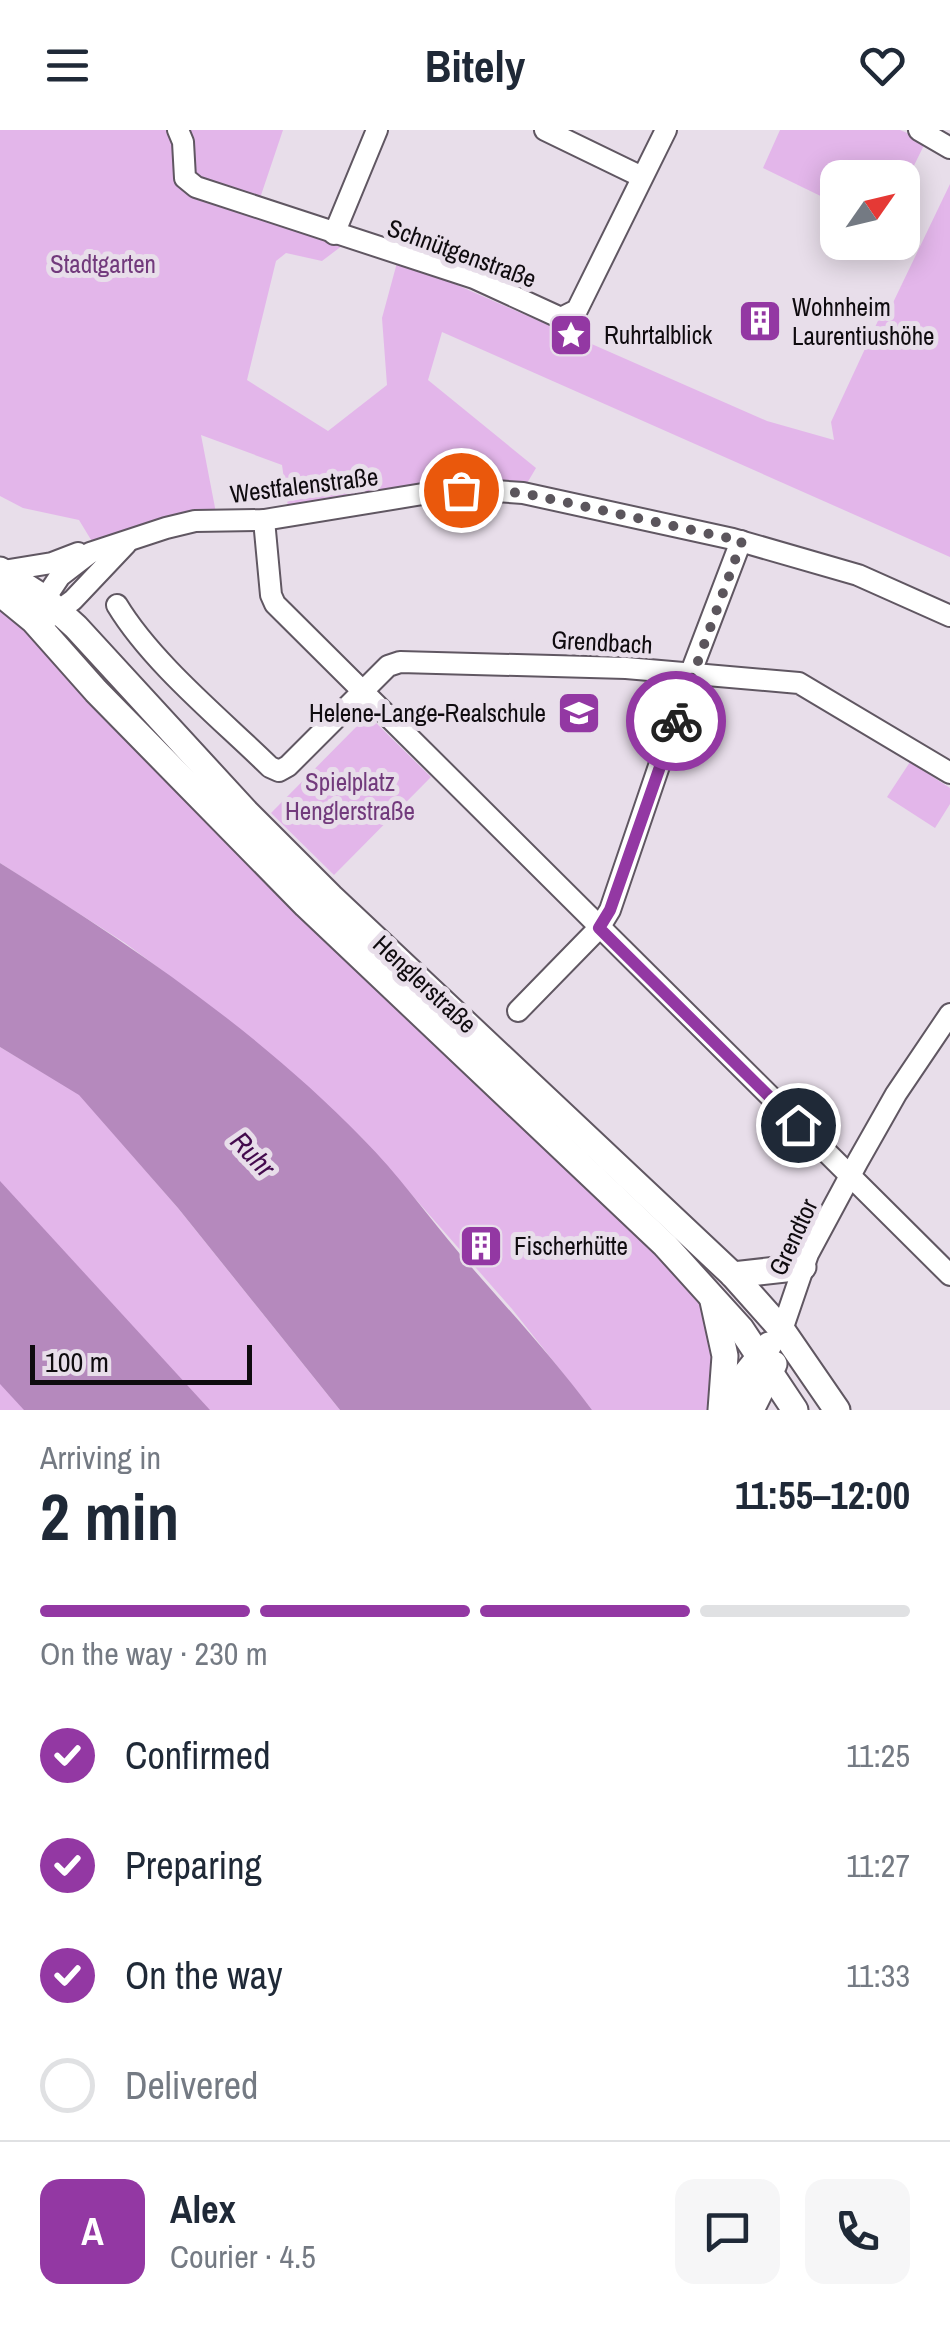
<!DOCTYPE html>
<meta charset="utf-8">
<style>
body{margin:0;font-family:"Archivo Narrow",sans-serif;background:#f6f6f7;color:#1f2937;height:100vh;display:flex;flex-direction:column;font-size:38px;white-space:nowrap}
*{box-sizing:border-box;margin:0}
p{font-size:32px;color:#747a83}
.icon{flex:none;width:55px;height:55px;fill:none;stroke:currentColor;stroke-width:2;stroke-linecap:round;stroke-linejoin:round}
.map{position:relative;height:1280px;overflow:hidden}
.panel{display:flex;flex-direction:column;background:#fff;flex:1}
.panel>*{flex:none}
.needle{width:65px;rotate:56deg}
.controls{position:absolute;left:820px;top:30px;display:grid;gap:20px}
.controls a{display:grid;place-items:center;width:100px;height:100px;border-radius:20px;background:#fff;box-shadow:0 5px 25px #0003;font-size:50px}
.scale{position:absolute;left:30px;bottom:25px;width:222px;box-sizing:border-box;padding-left:10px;border:5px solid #0f0b0f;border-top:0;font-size:28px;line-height:35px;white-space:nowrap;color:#0f0b0f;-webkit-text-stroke:8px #e8deea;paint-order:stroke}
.pin{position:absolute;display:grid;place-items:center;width:85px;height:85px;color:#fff;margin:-42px;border:5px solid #fff;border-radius:50%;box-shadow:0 2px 10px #0007}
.courier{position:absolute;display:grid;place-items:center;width:100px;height:100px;margin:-50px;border:8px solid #9338a3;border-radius:50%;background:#fff;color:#222;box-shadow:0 2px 12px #0007}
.head em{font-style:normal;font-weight:700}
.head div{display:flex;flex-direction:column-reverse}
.head{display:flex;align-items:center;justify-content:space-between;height:170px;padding:0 40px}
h1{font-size:65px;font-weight:700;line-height:75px}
.bar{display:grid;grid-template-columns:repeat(4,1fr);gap:15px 10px;align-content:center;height:120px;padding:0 40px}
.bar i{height:12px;border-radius:8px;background:#e0e1e3}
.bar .active{background:#9338a3}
.bar p{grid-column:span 4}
.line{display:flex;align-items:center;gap:25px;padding:0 40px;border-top:2px solid #e0e1e3}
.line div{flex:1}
.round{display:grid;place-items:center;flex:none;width:105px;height:105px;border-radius:20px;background:#f6f6f7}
ol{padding:0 40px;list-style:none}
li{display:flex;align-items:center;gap:30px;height:110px}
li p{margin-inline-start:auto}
li .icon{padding:10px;border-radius:50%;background:#9338a3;color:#fff;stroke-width:4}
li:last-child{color:#747a83}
li i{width:55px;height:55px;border:5px solid #e0e1e3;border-radius:50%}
header{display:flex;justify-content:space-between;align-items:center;height:130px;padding:0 40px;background:#fff;font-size:45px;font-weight:700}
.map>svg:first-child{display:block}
.green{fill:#e3b6ea}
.water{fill:#b589bd}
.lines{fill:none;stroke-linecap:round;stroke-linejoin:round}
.minor-casing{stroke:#605762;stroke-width:24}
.major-casing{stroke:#605762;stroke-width:29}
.minor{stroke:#fff;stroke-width:20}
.major{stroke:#fff;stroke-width:25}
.done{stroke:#5b555c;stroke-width:10;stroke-dasharray:0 18}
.route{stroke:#9338a3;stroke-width:12}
.labels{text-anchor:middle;stroke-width:10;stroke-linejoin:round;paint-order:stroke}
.street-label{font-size:25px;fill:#0f0b0f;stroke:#e8deea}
.park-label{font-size:25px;fill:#723a7c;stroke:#e8deea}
.poi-label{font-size:25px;fill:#0f0b0f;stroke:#e8deea;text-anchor:start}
.water-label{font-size:28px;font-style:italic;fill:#430a4d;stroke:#e8deea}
</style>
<header><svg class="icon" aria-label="menu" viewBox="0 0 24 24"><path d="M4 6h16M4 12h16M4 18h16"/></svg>Bitely<svg class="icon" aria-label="heart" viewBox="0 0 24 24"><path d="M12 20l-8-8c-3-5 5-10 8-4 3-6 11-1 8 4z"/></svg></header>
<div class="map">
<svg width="950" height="1280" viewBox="0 0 950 1280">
<rect width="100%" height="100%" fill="#e8deea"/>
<g class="green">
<path d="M0,0H283L257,77L347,112L322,131L286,123L276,131L247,250L328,301L387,255L382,188L398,129L767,291L834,310L831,292L883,180L889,181L950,54V427L442,202L428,250L536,338L523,360L289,384L282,335L201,305L217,388L96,418L79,390L23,378L0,366Z"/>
<path d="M780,0H900L926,11L903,58L902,48H838L837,74L763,38Z"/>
<path d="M0,465L702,1171L714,1201L713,1280H592L512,1179L361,1007L210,876L125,813L0,733Z"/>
<path d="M368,585L431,647L334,745L271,683Z"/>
<path d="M910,632L950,658V674L935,698L887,667Z"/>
<path d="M0,917L79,964L178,1078L340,1280H0Z"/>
</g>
<g class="water">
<path d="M0,733C128,813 256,899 362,1008C398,1044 427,1085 460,1124C505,1176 551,1225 592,1280H340L178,1078L79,965L0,917Z"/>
<path d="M0,1051L210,1280H24L0,1254Z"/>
</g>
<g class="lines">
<g class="minor-casing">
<g id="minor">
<path d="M178,0L183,12L185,48L196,57L474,148L561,188L577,180L666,0"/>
<path d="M545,0L642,47"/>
<path d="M919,0L950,18"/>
<path d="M334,104L377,0"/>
<path d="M264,390L271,465L275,474L950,1145"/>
<path d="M3,441L52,433L78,423"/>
<path d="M117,475C152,533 221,589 270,637L279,641L288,636L388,536L400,532L626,538L799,553L950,643"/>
<path d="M38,479L60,446L90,423L166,398L195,391L264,390L441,361L481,360L523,363L733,409L858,445L950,486"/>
<path d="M50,487L73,470L126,414"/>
<path d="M518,881L599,798L610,780L691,542L741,411"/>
<path d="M782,1200L808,1124L858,1031L896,964L950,884"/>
</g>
</g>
<g class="major-casing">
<g id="major">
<path d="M0,440L44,468L76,497L246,682L331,767L733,1145L782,1200L837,1280"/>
<path d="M0,463L33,490L96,561L306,775L665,1115L741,1199L795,1280"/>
<path d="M733,1145L803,1137"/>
<path d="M713,1171L725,1226L721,1280"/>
<path d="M725,1280L744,1246L769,1215"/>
<path d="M751,1280L774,1234"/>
</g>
</g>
<use href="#minor" class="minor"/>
<use href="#major" class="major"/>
</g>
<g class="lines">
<path class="done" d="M461,360L523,363L742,411L676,591"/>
<path class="route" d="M676,591L610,780L599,798L798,995"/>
</g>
<defs>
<g id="building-square" transform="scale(2.25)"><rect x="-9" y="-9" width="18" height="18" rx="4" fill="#9338a3" stroke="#e8deea"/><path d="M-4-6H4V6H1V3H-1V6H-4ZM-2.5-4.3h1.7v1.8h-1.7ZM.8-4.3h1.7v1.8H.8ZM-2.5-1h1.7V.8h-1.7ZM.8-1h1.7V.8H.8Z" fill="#fff"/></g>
<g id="sight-square" transform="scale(2.25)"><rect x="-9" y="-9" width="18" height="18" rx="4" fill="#9338a3" stroke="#e8deea"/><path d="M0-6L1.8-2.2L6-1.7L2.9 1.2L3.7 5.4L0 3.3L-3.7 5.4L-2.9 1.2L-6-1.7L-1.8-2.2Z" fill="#fff"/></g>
<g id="school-square" transform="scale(2.25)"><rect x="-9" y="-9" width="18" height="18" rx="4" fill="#9338a3" stroke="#e8deea"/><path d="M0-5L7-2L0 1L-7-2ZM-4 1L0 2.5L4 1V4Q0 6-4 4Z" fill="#fff"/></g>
</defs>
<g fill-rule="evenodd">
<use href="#building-square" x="760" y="191"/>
<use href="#sight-square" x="571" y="205"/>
<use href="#school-square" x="579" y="583"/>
<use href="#building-square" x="481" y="1116"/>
</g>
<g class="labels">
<g class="street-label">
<text transform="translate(462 123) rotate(20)" y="9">Schnütgenstraße</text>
<text transform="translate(304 355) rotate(-7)" y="9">Westfalenstraße</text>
<text transform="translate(602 512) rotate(3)" y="9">Grendbach</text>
<text transform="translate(425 854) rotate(43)" y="9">Henglerstraße</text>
<text transform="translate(793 1107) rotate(-65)" y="9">Grendtor</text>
</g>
<g class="park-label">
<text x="103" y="143">Stadtgarten</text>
<text x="350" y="661">Spielplatz<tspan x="350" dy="29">Henglerstraße</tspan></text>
</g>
<g class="poi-label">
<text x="792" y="186">Wohnheim<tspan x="792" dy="29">Laurentiushöhe</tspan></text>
<text x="604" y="214">Ruhrtalblick</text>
<text x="546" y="592" text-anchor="end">Helene-Lange-Realschule</text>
<text x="514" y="1125">Fischerhütte</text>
</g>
<g class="water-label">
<text transform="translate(253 1024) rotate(47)" y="10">Ruhr</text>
</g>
</g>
</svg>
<div class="controls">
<a><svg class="needle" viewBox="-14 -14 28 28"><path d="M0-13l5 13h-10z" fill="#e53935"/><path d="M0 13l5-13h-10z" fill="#747a83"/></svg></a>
</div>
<div class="scale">100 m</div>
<div class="pin" style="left:461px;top:360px;background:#ea580c"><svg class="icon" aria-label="bag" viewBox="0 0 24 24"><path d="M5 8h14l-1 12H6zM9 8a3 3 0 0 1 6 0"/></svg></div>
<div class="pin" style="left:798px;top:995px;background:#1f2937"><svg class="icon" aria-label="home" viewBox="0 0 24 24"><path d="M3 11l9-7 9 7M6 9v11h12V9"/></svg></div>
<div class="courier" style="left:676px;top:591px"><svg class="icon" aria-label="bike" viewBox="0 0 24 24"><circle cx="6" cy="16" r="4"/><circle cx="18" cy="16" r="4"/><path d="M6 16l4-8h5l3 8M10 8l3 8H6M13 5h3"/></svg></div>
</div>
<section class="panel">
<div class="head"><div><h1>2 min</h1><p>Arriving in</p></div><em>11:55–12:00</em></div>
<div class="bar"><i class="active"></i><i class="active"></i><i class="active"></i><i></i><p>On the way · 230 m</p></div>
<ol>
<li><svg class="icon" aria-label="check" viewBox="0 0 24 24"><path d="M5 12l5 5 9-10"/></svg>Confirmed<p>11:25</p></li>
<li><svg class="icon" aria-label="check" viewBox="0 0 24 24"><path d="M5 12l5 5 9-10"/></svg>Preparing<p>11:27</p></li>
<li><svg class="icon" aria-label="check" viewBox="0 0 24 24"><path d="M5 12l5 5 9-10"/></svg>On the way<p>11:33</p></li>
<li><i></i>Delivered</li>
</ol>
<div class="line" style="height:180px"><b class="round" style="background:#9338a3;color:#fff">A</b><div><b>Alex</b><p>Courier · 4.5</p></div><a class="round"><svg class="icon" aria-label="chat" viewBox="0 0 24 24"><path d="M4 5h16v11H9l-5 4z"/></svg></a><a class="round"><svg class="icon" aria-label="phone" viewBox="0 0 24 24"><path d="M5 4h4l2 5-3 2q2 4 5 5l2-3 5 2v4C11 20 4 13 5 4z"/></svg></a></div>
</section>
